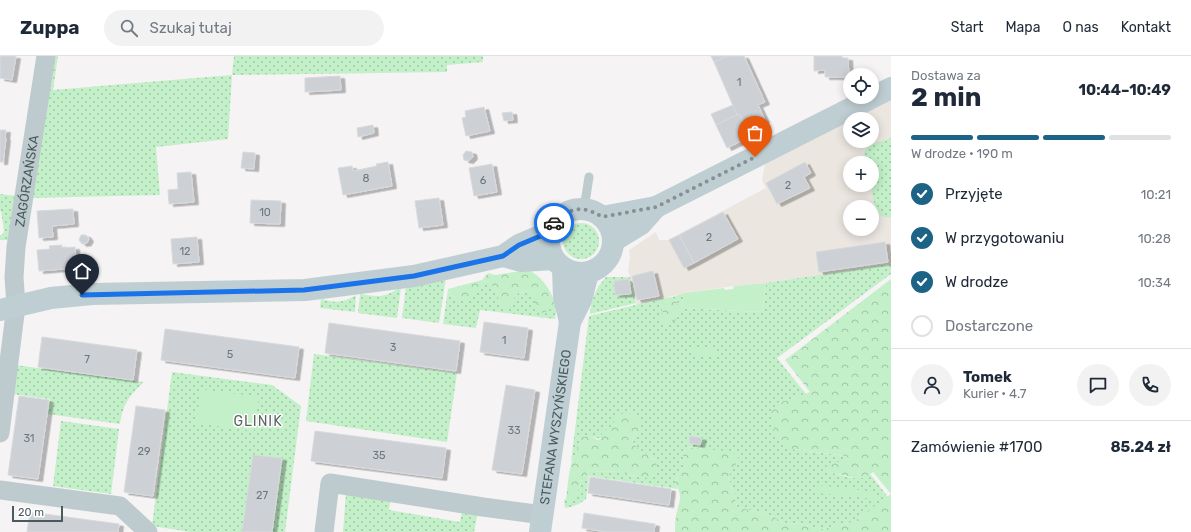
<!DOCTYPE html>
<html lang="pl">
<meta charset="utf-8">
<style>
body{margin:0;font-family:Rubik,sans-serif;background:#f2f2f3;color:#1f2937;height:100vh;display:flex;flex-direction:column;font-size:15px;white-space:nowrap}
*{box-sizing:border-box;margin:0}
p{font-size:13px;color:#747a83}
.icon{flex:none;width:22px;height:22px;fill:none;stroke:currentColor;stroke-width:2;stroke-linecap:round;stroke-linejoin:round}
.map{position:relative;flex:1;overflow:hidden}
.sheet{display:flex;flex-direction:column;background:#fff;width:300px}
.sheet>*{flex:none}
.buttons{position:absolute;left:843px;top:12px;display:grid;gap:8px}
.buttons a{display:grid;place-items:center;width:36px;height:36px;border-radius:50%;background:#fff;box-shadow:0 2px 10px #0003;font-size:20px}
.scale{position:absolute;left:12px;bottom:10px;width:51px;box-sizing:border-box;padding-left:4px;border:2px solid #4a5b60;border-top:0;font-size:11px;line-height:14px;white-space:nowrap;color:#4a5b60;-webkit-text-stroke:3px #fff;paint-order:stroke}
.pin{position:absolute;display:grid;place-items:center;width:34px;height:34px;color:#fff;margin:-41px -17px;border-radius:50% 50% 50% 0;rotate:-45deg;box-shadow:0 0 4px #0007}
.pin .icon{rotate:45deg}
.courier{position:absolute;display:grid;place-items:center;width:40px;height:40px;margin:-20px;border:3px solid #1a73e8;border-radius:50%;background:#fff;color:#222;box-shadow:0 1px 5px #0007}
.headline em{font-style:normal;font-weight:700}
.headline div{display:flex;flex-direction:column-reverse}
.headline{display:flex;align-items:center;justify-content:space-between;height:68px;padding:0 20px}
h1{font-size:26px;font-weight:700;line-height:30px}
.bar{display:grid;grid-template-columns:repeat(4,1fr);gap:6px 4px;align-content:center;height:48px;padding:0 20px}
.bar i{height:5px;border-radius:3px;background:#e0e1e3}
.bar .current{background:#1d6386}
.bar p{grid-column:span 4}
.line{display:flex;align-items:center;gap:10px;padding:0 20px;border-top:1px solid #e0e1e3}
.line div{flex:1}
.round{display:grid;place-items:center;flex:none;width:42px;height:42px;border-radius:21px;background:#f2f2f3}
ol{padding:0 20px;list-style:none}
li{display:flex;align-items:center;gap:12px;height:44px}
li p{margin-inline-start:auto}
li .icon{padding:4px;border-radius:50%;background:#1d6386;color:#fff;stroke-width:4}
li:last-child{color:#747a83}
li i{width:22px;height:22px;border:2px solid #e0e1e3;border-radius:50%}
header{display:flex;align-items:center;gap:24px;box-sizing:border-box;height:56px;padding:0 20px;background:#fff;border-bottom:1px solid #e0e1e3}
header strong{font-size:19px}
nav{display:flex;gap:22px;margin-inline-start:auto;font-size:14px}
.search{width:280px;height:36px;background:#f2f2f3;display:flex;align-items:center;gap:10px;box-sizing:border-box;padding:0 14px;border-radius:22px;color:#747a83;font-size:15px}
main{display:flex;flex:1;min-height:0}
.map>svg:first-child{display:block}
.commercial{fill:#ebe6e0;fill-rule:evenodd}
.grass{fill:url(#grass-dots)}
.forest{fill:url(#forest-crowns)}
.green{fill:#c3f0c8}
.building{fill:#cdd1d5;stroke:#d7dadd;filter:url(#shadow)}
.lines{fill:none;stroke-linecap:round;stroke-linejoin:round}
.lane{stroke:#becbce;stroke-width:9}
.street{stroke:#becbce;stroke-width:19}
.secondary{stroke:#bfced3;stroke-width:22}
.done{stroke:#869093;stroke-width:4;stroke-dasharray:0 7.2}
.route{stroke:#1a73e8;stroke-width:5}
.labels{text-anchor:middle;stroke-width:3;stroke-linejoin:round;paint-order:stroke}
.number-label{font-size:11px;fill:#6b787d}
.street-label{font-size:13px;fill:#4a5b60;stroke:#fff}
.neighbourhood-label{font-size:14px;letter-spacing:1px;fill:#5f6567;stroke:#fff}
</style>
<header>
<strong>Zuppa</strong>
<div class="search"><svg class="icon" aria-label="search" viewBox="0 0 24 24"><circle cx="10" cy="10" r="6"/><path d="M15 15l6 6"/></svg>Szukaj tutaj</div>
<nav><a>Start</a><a>Mapa</a><a>O nas</a><a>Kontakt</a></nav>
</header>
<main>
<div class="map">
<svg width="891" height="476" viewBox="0 0 891 476">
<defs>
<pattern id="grass-dots" width="8" height="8" patternUnits="userSpaceOnUse"><rect width="8" height="8" fill="#c3f0c8"/><path d="M2 2h.1M6 6h.1" fill="none" stroke="#a0c5a6" stroke-width="1.8" stroke-linecap="round"/></pattern>
<pattern id="forest-crowns" width="20" height="18" patternUnits="userSpaceOnUse"><rect width="20" height="18" fill="#c3f0c8"/><path d="M2 6a3 3 0 1 1 6 0M12 15a3 3 0 1 1 6 0" fill="none" stroke="#a0c5a6"/></pattern>
<filter id="shadow"><feDropShadow dx="4.5" dy="2.5" stdDeviation="0" flood-color="#0004"/></filter>
</defs>
<rect width="100%" height="100%" fill="#f5f3f3"/>
<path class="commercial" d="M891,44V208L766,227L734,230L684,237L637,249L628,214L630,202L629,194L656,176L659,184H668L766,132L762,124L765,108L850,65V85H872V63H853ZM850,107H872V129H850ZM850,151H872V173H850Z"/>
<g class="grass">
<path d="M52,0H58L53,34L232,19L234,0H483V6L447,9V16L232,19L228,83L156,91L160,139L30,142Z"/>
<path d="M891,82V161C874,165 873,141 871,129H872V107H866L864,97L868,90Z"/>
<path d="M0,138L17,140L11,184H0V179H2L4,175L1,155H0Z"/>
<circle cx="581" cy="185" r="18"/>
<path d="M891,208V218L777,302L806,338L778,347L792,393L846,400L850,404L829,416C842,419 859,427 870,418L888,441L853,466L822,473L801,468L786,467L766,458L737,451L734,437L728,421L704,393L686,391L683,400L686,407L679,416L675,427L678,433L589,420L586,443C580,448 573,451 565,452L564,444L566,443L568,447L579,433L583,420L590,415L621,416L639,421L655,404C647,398 634,393 632,383L640,373H611C602,382 602,385 590,380L575,399L571,406L589,260L660,243V249L662,251L663,257L679,248L672,241L684,237L681,252L762,256L766,227Z"/>
<path d="M606,221H630L636,247L590,258C591,243 596,232 606,221Z"/>
<path d="M446,222L439,267L402,262L406,230Z"/>
<path d="M486,224L496,233L501,251L506,252L518,237L528,236L557,249L555,263L480,254L476,272L443,268L448,233L449,239L462,244C479,238 474,234 486,224Z"/>
<path d="M401,231L397,262L358,257L360,238C379,241 384,242 401,231Z"/>
<path d="M356,239L355,256L320,252L321,243C335,247 343,247 356,239Z"/>
<path d="M314,298L457,317L447,386L306,365Z"/>
<path d="M15,309L143,326L142,328C128,341 123,349 120,368L48,358L50,343L11,338Z"/>
<path d="M172,316L272,329L301,350L285,476H191L152,470Z"/>
<path d="M61,365L119,373L111,438L53,430Z"/>
<path d="M346,437L391,438L389,454L460,466L463,448L479,451L474,476H343Z"/>
</g>
<g class="forest">
<path d="M528,214C545,222 549,234 557,249L543,257L533,251L536,240L528,236L518,237L506,252L501,251L496,233L486,224C478,231 474,245 461,244C458,243 453,240 449,239L448,233L482,224L488,217L495,219Z"/>
<path d="M891,223V476H675C675,471 675,465 676,460C679,444 684,442 675,427L679,416L686,407L683,400L685,391L733,396L739,403L728,421L734,437L737,451L766,458L786,467L801,468L822,473L853,466L891,438L873,416L866,421L859,423L829,416L826,408L850,404L846,400L792,393L776,381L770,357L778,347L810,336L785,304Z"/>
<path d="M672,241C681,250 681,253 675,265L667,267H660L658,263L659,259L663,257L662,251L660,249V243Z"/>
<path d="M635,357L642,364L640,373L632,383C635,399 663,397 656,418L651,422L639,421L621,416L590,415L583,420L579,433L575,441L568,447L566,443C568,430 569,403 578,395L577,390L582,381L590,380L598,384L601,383L602,374L610,373L618,358Z"/>
</g>
<g class="green">
<path d="M766,227L762,256L681,252L684,237L724,232L725,234L733,233L734,230Z"/>
<path d="M692,291L715,293V301L691,300Z"/>
<path d="M201,333L259,341L254,375L196,367Z"/>
<path d="M818,429L876,436L875,443L817,437Z"/>
</g>
<g class="building">
<path d="M0,0H16L12,24L0,22Z"/>
<path d="M711,0H727L714,6Z"/>
<path d="M727,0H744L765,46L758,49L765,64L746,72L739,58L737,59L714,6Z"/>
<path d="M814,0H842V2H848L849,21H825V14L814,15Z"/>
<path d="M340,20L341,34L305,36V22Z"/>
<path d="M733,49L737,59L716,69L711,58Z"/>
<path d="M484,51L490,75L466,80L462,62L466,61L465,55Z"/>
<path d="M512,56L513,64L504,65L502,57Z"/>
<path d="M739,58L750,81L727,92L716,69Z"/>
<path d="M373,69L374,77L358,81L357,72Z"/>
<path d="M0,74H6L5,82H6L3,106H0Z"/>
<path d="M466,95L472,96L473,101L469,105L464,104L463,99Z"/>
<path d="M243,96L255,97L254,113L241,112Z"/>
<path d="M388,106L392,130L343,139L338,112L352,110L353,115L377,110L376,108Z"/>
<path d="M805,106L811,117L804,121L810,132L777,148L766,127Z"/>
<path d="M492,108L497,136L474,140L469,112Z"/>
<path d="M191,116L194,146L169,148L168,134L178,133L177,117Z"/>
<path d="M439,142L443,169L419,172L415,145Z"/>
<path d="M251,144L281,145L280,168L250,167Z"/>
<path d="M73,153L74,168L52,170L53,181L39,182L37,155Z"/>
<path d="M723,156L738,183L694,207L679,179Z"/>
<path d="M81,179H86L89,183L87,187L82,188L79,184Z"/>
<path d="M679,179L694,207L684,212L669,184Z"/>
<path d="M197,181L199,206L173,208L171,183Z"/>
<path d="M885,186L888,206L819,216L816,196Z"/>
<path d="M62,189V192L75,191L76,212L39,215L37,194L50,193L49,190Z"/>
<path d="M653,215L659,240L637,244L632,220Z"/>
<path d="M629,223L631,238L615,239L614,225Z"/>
<path d="M484,266L528,272L524,302L480,296Z"/>
<path d="M329,267L460,285L456,315L325,297Z"/>
<path d="M165,273L299,291L295,322L161,304Z"/>
<path d="M42,281L137,294L133,324L38,311Z"/>
<path d="M506,329L535,334L522,418L492,414Z"/>
<path d="M19,340L49,344L38,423L8,419Z"/>
<path d="M136,350L165,354L153,440L124,436Z"/>
<path d="M315,375L446,392L442,422L311,405Z"/>
<path d="M690,380L702,382L700,389L689,387Z"/>
<path d="M253,399L282,402L272,476H242Z"/>
<path d="M590,421L671,433L669,449L588,437Z"/>
<path d="M30,456L119,468L118,476H27Z"/>
<path d="M584,457L655,468L654,476H606L582,472Z"/>
</g>
<g class="lines">
<path class="lane" d="M584,153L589,121"/>
<g class="street">
<path id="s1" d="M0,377L16,250L14,221L16,191L46,0"/>
<path d="M0,434L120,450L148,476"/>
<path d="M324,476L330,427L483,451L543,459"/>
</g>
<g class="secondary">
<circle cx="581" cy="185" r="32"/>
<path d="M602,161L656,151L891,32"/>
<path d="M613,185L641,168L656,151"/>
<path d="M503,200L521,205L554,203"/>
<path d="M563,212L564,241L570,266"/>
<path d="M0,254L51,242L92,238L305,234L414,220L503,200L519,189L550,176"/>
<path id="s2" d="M540,476L570,266L581,244L588,217"/>
</g>
</g>
<g class="lines">
<path class="done" d="M554,167C568,151 584,149 602,161L656,151L755,101"/>
<path class="route" d="M82,239L304,234L414,220L503,200L519,189L550,176L554,167"/>
</g>
<g class="labels">
<g class="number-label">
<text x="739" y="30">1</text>
<text x="366" y="126">8</text>
<text x="483" y="128">6</text>
<text x="788" y="133">2</text>
<text x="265" y="160">10</text>
<text x="709" y="185">2</text>
<text x="185" y="199">12</text>
<text x="504" y="288">1</text>
<text x="393" y="295">3</text>
<text x="230" y="302">5</text>
<text x="87" y="307">7</text>
<text x="514" y="378">33</text>
<text x="29" y="386">31</text>
<text x="144" y="399">29</text>
<text x="379" y="403">35</text>
<text x="262" y="443">27</text>
</g>
<g class="street-label">
<text dy="5" stroke="none"><textPath href="#s1" startOffset="254">ZAGÓRZAŃSKA</textPath></text>
<text dy="5" stroke="none"><textPath href="#s2" startOffset="106">STEFANA WYSZYŃSKIEGO</textPath></text>
</g>
<g class="neighbourhood-label">
<text x="258" y="370">GLINIK</text>
</g>
</g>
</svg>
<div class="buttons">
<a><svg class="icon" aria-label="locate" viewBox="0 0 24 24"><circle cx="12" cy="12" r="6"/><path d="M12 2v4M12 18v4M2 12h4M18 12h4"/></svg></a>
<a><svg class="icon" aria-label="layers" viewBox="0 0 24 24"><path d="M12 4l9 5-9 5-9-5zM3 14l9 5 9-5"/></svg></a>
<a>+</a>
<a>−</a>
</div>
<div class="scale">20 m</div>
<div class="pin" style="left:755px;top:101px;background:#ea580c"><svg class="icon" aria-label="bag" viewBox="0 0 24 24"><path d="M5 8h14l-1 12H6zM9 8a3 3 0 0 1 6 0"/></svg></div>
<div class="pin" style="left:82px;top:239px;background:#1f2937"><svg class="icon" aria-label="home" viewBox="0 0 24 24"><path d="M3 11l9-7 9 7M6 9v11h12V9"/></svg></div>
<div class="courier" style="left:554px;top:167px"><svg class="icon" aria-label="car" viewBox="0 0 24 24"><path d="M5 17H2v-5l4-1 3-4h7l3 4 3 1v5h-3M9 17h6M6 11h13"/><circle cx="7" cy="17" r="2"/><circle cx="17" cy="17" r="2"/></svg></div>
</div>
<section class="sheet">
<div class="headline"><div><h1>2 min</h1><p>Dostawa za</p></div><em>10:44–10:49</em></div>
<div class="bar"><i class="current"></i><i class="current"></i><i class="current"></i><i></i><p>W drodze · 190 m</p></div>
<ol>
<li><svg class="icon" aria-label="check" viewBox="0 0 24 24"><path d="M5 12l5 5 9-10"/></svg>Przyjęte<p>10:21</p></li>
<li><svg class="icon" aria-label="check" viewBox="0 0 24 24"><path d="M5 12l5 5 9-10"/></svg>W przygotowaniu<p>10:28</p></li>
<li><svg class="icon" aria-label="check" viewBox="0 0 24 24"><path d="M5 12l5 5 9-10"/></svg>W drodze<p>10:34</p></li>
<li><i></i>Dostarczone</li>
</ol>
<div class="line" style="height:72px"><a class="round"><svg class="icon" aria-label="person" viewBox="0 0 24 24"><circle cx="12" cy="8" r="4"/><path d="M4 21q1-7 8-7t8 7"/></svg></a><div><b>Tomek</b><p>Kurier · 4.7</p></div><a class="round"><svg class="icon" aria-label="chat" viewBox="0 0 24 24"><path d="M4 5h16v11H9l-5 4z"/></svg></a><a class="round"><svg class="icon" aria-label="phone" viewBox="0 0 24 24"><path d="M5 4h4l2 5-3 2q2 4 5 5l2-3 5 2v4C11 20 4 13 5 4z"/></svg></a></div>
<div class="line" style="height:52px"><div>Zamówienie #1700</div><b>85.24 zł</b></div>
</section>
</main>
